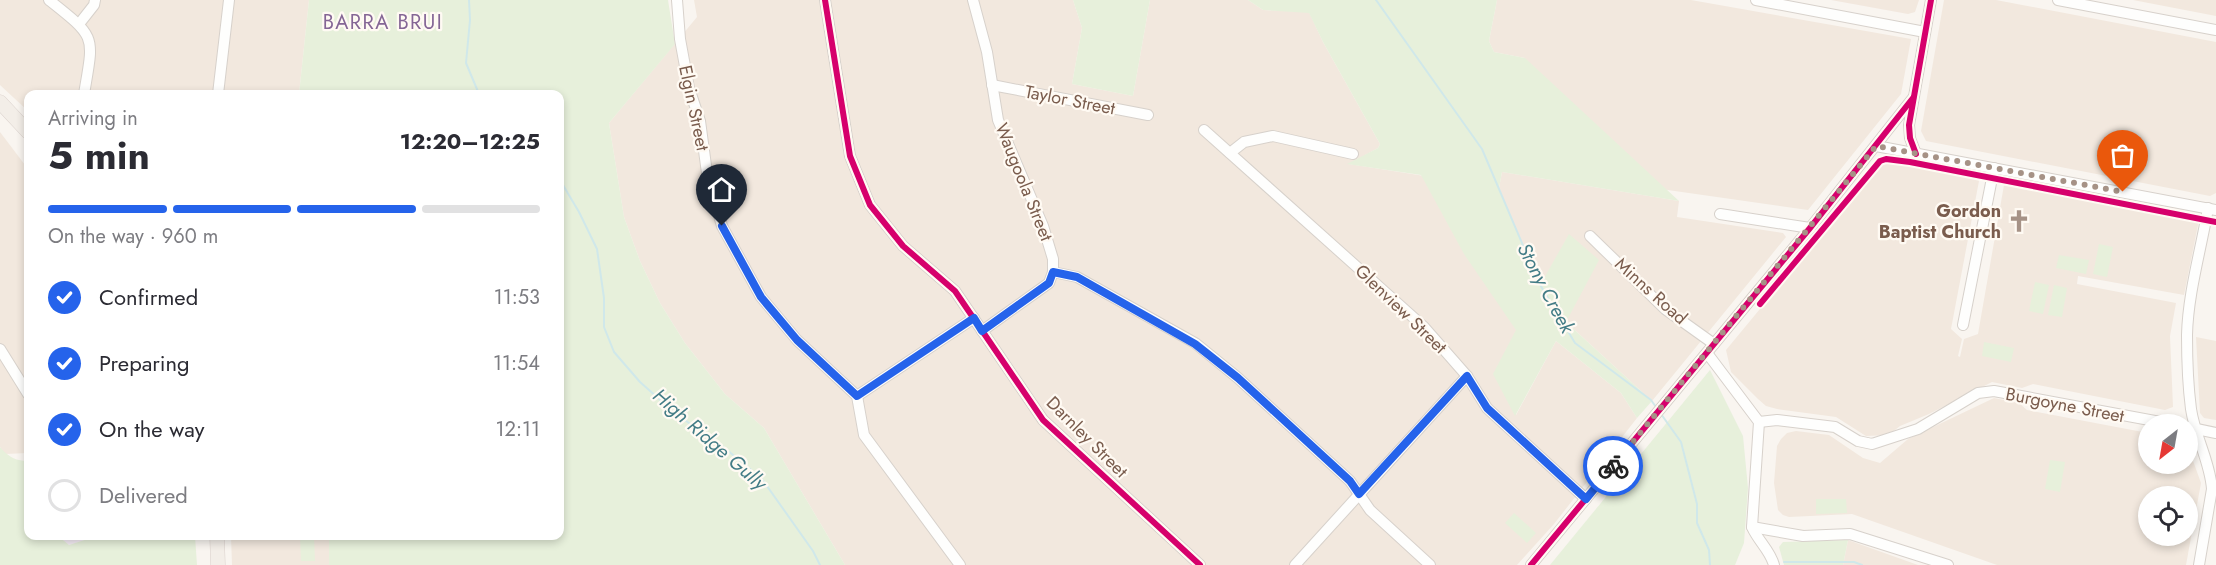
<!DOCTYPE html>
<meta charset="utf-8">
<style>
body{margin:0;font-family:Jost,sans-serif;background:#f7f7f7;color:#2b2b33;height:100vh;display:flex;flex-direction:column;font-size:22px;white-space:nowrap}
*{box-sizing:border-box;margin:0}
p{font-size:20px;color:#7c7c81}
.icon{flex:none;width:33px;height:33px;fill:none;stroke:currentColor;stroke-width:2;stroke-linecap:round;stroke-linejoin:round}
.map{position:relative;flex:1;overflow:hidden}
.drawer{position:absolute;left:24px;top:90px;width:540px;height:450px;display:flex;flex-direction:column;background:#fff;border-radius:12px;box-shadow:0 3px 9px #0003}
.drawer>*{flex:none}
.needle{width:39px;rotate:211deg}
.controls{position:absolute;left:2138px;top:414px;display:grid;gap:12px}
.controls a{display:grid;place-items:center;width:60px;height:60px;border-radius:50%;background:#fff;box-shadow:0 3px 9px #0003;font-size:30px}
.pin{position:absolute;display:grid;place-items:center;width:51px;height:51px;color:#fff;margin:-62px -26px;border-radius:50% 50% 50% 0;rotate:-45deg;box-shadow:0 0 6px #0007}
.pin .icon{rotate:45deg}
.courier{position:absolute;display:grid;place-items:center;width:60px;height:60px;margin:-30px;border:4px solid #2563eb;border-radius:50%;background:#fff;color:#222;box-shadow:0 2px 8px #0007}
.head em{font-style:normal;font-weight:700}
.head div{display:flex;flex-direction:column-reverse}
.head{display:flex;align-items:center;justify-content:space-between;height:102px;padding:0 24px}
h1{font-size:39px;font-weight:700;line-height:45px}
.bar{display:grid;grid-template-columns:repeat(4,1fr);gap:9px 6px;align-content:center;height:72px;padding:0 24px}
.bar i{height:8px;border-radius:4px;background:#e1e1e2}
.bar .active{background:#2563eb}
.bar p{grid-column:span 4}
ol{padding:0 24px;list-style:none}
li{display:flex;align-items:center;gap:18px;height:66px}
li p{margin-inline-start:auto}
li .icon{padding:6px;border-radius:50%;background:#2563eb;color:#fff;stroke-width:4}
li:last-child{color:#7c7c81}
li i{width:33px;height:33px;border:3px solid #e1e1e2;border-radius:50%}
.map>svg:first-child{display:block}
.residential{fill:#f2e8de;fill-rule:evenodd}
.education{fill:#f6eef6}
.green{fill:#e7f0db}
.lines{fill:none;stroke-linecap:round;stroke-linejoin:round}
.stream{stroke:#d0e8ea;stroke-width:2}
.minor-casing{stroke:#d7d1cb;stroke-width:12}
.major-casing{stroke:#dad1cc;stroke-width:15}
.minor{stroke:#fefefd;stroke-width:10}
.major{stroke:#f3eee8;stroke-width:14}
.cycleway-casing{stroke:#fffaf3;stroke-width:10}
.cycleway{stroke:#d6006c;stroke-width:6}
.done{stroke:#a69286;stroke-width:6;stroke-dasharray:0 10.8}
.route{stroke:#2563eb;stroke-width:8}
.labels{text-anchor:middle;stroke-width:4.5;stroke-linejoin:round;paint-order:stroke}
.street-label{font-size:18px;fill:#7a5c4d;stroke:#fffaf3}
.poi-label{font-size:18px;font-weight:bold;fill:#7a5c4d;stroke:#fffaf3;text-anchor:end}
.neighbourhood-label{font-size:20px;letter-spacing:1.5px;fill:#846695;stroke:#fffaf3}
.water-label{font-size:20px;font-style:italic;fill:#437c86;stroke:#fffaf3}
</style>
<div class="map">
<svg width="2216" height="565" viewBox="0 0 2216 565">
<rect width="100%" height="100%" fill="#f9f5f0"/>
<g class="residential">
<path d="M0,0H309L299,94H28V111L0,85Z"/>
<path d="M694,0H1073L1082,28L1072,84L1133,96L1150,0H1248L1263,10L1309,12L1323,42L1380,144L1378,148L1349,164L1494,187L1521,251L1516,415L1556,341L1621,393L1637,418L1554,524L1517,565H845L764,428L725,394L685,343L660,303L640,261L624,217L609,123L697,17Z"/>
<path d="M1497,0H1691L1911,39L1901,94L1808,210L1507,167L1525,58L1494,52L1489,41Z"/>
<path d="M1831,0H1919L1915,12L1908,14Z"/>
<path d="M1944,0H1996L2216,42V193L2210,196L1926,141L1921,131Z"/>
<path d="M2133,0H2216V16Z"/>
<path d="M0,132L28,169V453L5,454L0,447Z"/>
<path d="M1887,161L1978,178L1979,181L1951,329L1962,339L1958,356L1960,357L1964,339L1978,334L2004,185L2007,183L2199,220L2184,295L2078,276L2077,284L2176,303L2170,336L2173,407L2165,410L2033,384L2022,388L1992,382L1929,414L1900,426L1889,435L1866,436L1836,417L1777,409L1766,406L1758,399L1731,372L1726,350L1879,165Z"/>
<path d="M1502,172L1679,201L1677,217L1783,233L1786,237L1652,401L1566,322L1524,249L1499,188Z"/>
<path d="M2196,337L2216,341V420L2204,418L2200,413Z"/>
<path d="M1994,398L2019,403L2027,410L2148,433V464H2187V444L2201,483L2186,565H1997L1852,514L1789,517L1783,515L1778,510L1774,483L1777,446L1781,439L1787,433L1796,431L1829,435L1863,458L1880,463L1908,439ZM2148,496H2187V536H2148Z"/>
<path d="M231,536H329V565H232Z"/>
<path d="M1848,540L1918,565H1843Z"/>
</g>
<path class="education" d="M58,536H97L69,545Z"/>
<g class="green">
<path d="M309,0H668L675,44L609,123L624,217L640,261L660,303L685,343L725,394L764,428L845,565H329V536H560V94H299Z"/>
<path d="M1073,0H1150L1133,96L1072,84L1082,28Z"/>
<path d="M1248,0H1497L1489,41L1494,52L1525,58L1679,201L1502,172L1499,188L1524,249L1543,280L1569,234L1599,260L1566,322L1652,401L1637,418L1621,393L1556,341L1515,416L1493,374L1516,330L1464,254L1421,175L1347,164L1378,148L1380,144L1323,42L1309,13L1263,10Z"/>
<path d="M2099,244L2113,247L2107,277L2093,274Z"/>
<path d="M2059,255L2089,260L2086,274L2056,268Z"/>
<path d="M2035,282L2049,285L2043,314L2029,311Z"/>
<path d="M2054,285L2067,288L2062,317L2048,315Z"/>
<path d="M1984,342L2014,348L2011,362L1982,356Z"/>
<path d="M1710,370L1743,436L1748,488L1744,543L1735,565H1550Z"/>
<path d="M0,447C6,455 18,463 28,460V536H58L69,545L97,536H195L197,565H0Z"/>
<path d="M2050,460L2065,462L2060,492L2045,489Z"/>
<path d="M1816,499H1846L1847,513L1816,514Z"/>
<path d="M1514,513L1536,533L1527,543L1505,523Z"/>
<path d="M300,536H314L315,561H301Z"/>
<path d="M1848,540L1843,565H1784L1779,547L1783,542Z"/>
</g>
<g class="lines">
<g class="stream">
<path d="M469,0L470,20L466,63L479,94"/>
<path d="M1376,0L1482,149L1539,283L1575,343L1651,400L1656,407"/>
<path d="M560,180L579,212L597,249L604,298V327L614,352L640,382L676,414L721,445L762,479L813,551L820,565"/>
<path d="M1661,414L1681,442L1697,504V523L1709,550L1710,565"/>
<path d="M1784,562H1854L1862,565"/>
</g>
<g class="minor-casing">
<g id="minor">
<path d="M49,0C97,38 94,35 84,94"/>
<path d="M677,0L680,39L689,88L700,121L707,173L722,226L761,297L797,340L857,396L864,435L960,565"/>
<path d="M825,0L850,156L870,205L903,246L955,291L1043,420L1200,565"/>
<path d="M973,0L987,52L998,120L1043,226L1053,259V272L1049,283L982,331"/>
<path d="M1756,0L1925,32"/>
<path d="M2058,0L2216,30"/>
<path d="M79,24L94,5L95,0"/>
<path d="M992,85L1148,115"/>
<path d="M218,94L229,0"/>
<path d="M1204,130L1424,327L1467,376L1487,408L1586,499"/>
<path d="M1876,146L2216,210"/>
<path d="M1230,153L1244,142L1273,136L1353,154"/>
<path d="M1916,154L1910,138L1909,125L1931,0"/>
<path d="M1720,214L1810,228"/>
<path d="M1590,236L1665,309L1714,344"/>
<path d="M1053,272L1077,277L1195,343L1238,378L1350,481L1370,510L1430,565"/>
<path d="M1963,325L1994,168"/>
<path d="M0,349L28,394"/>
<path d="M1707,353L1759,422L1752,527C1758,541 1770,550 1774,565"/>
<path d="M857,396L974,318"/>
<path d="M1759,422L1777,420L1835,427L1858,441L1872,444L1918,429L1978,393L1994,391L2171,424"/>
<path d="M2187,427L2216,433"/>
<path d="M1752,527L1803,536L1850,534L1948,565"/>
<path d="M1295,565L1467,376"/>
<path d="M1531,565L1810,228L1913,98"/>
<path d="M2199,565L2212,489C2210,461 2195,437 2191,409C2188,386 2187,359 2187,335C2188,293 2201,250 2208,208"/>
</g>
</g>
<g class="major-casing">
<g id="major">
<path d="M0,102L28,132"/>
<path d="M217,536L218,565"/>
</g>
</g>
<use href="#minor" class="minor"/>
<use href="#major" class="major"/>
<g class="cycleway-casing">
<g id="cycleway">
<path d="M825,0L850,156L870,205L903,246L955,291L1043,420L1200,565"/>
<path d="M1916,154L1910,138L1909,125L1931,0"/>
<path d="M1760,304L1880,161L1886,159L1910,162L2216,222"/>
<path d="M1531,565L1810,228L1913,98"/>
</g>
</g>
<use href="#cycleway" class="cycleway"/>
</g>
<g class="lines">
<path class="done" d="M1613,466L1876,146L2123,192"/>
<path class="route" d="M722,226L761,297L797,340L857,396L974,318L982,331L1049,283L1053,272L1077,277L1195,344L1238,378L1350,481L1359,494L1467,376L1487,408L1586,499L1613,466"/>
</g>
<defs>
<g id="church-bare" transform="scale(1.8)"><path d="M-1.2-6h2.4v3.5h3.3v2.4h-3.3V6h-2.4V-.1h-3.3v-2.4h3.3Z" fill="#a69286" stroke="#fffaf3" stroke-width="2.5" paint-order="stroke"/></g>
</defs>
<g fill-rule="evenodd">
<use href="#church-bare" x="2019" y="221"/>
</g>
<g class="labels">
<g class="street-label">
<text transform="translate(1070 100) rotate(11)" y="6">Taylor Street</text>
<text transform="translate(694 108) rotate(78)" y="6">Elgin Street</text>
<text transform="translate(1024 182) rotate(68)" y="6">Waugoola Street</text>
<text transform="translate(1651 291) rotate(42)" y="6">Minns Road</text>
<text transform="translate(1401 309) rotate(44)" y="6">Glenview Street</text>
<text transform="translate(2065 405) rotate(11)" y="6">Burgoyne Street</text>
<text transform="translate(1087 437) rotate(45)" y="6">Darnley Street</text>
</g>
<g class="poi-label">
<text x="2001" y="217">Gordon<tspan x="2001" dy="21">Baptist Church</tspan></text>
</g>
<g class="neighbourhood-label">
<text x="383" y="29">BARRA BRUI</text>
</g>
<g class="water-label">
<text transform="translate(1546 288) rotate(62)" y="7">Stony Creek</text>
<text transform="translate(710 439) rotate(41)" y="7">High Ridge Gully</text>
</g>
</g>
</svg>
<div class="controls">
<a><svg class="needle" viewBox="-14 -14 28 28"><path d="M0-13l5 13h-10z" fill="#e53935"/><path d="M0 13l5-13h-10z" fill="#7c7c81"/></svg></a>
<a><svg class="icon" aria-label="locate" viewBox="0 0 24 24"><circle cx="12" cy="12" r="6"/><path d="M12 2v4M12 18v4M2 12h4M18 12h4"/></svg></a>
</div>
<div class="pin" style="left:2123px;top:192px;background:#ea580c"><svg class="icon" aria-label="bag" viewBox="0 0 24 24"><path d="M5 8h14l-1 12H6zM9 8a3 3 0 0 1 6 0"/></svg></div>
<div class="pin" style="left:722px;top:226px;background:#1f2937"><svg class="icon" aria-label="home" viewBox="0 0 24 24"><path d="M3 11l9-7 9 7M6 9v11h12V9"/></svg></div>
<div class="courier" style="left:1613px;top:466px"><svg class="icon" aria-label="bike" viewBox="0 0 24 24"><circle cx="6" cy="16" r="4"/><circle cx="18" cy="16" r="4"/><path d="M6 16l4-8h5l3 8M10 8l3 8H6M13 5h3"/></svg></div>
<section class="drawer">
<div class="head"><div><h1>5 min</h1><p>Arriving in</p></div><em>12:20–12:25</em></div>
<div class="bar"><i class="active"></i><i class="active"></i><i class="active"></i><i></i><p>On the way · 960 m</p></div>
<ol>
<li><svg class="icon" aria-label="check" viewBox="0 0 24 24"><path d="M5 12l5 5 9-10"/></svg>Confirmed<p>11:53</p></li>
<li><svg class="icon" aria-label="check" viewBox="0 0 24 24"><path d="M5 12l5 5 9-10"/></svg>Preparing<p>11:54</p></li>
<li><svg class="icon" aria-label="check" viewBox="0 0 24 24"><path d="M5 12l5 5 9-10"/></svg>On the way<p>12:11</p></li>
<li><i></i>Delivered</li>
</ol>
</section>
</div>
